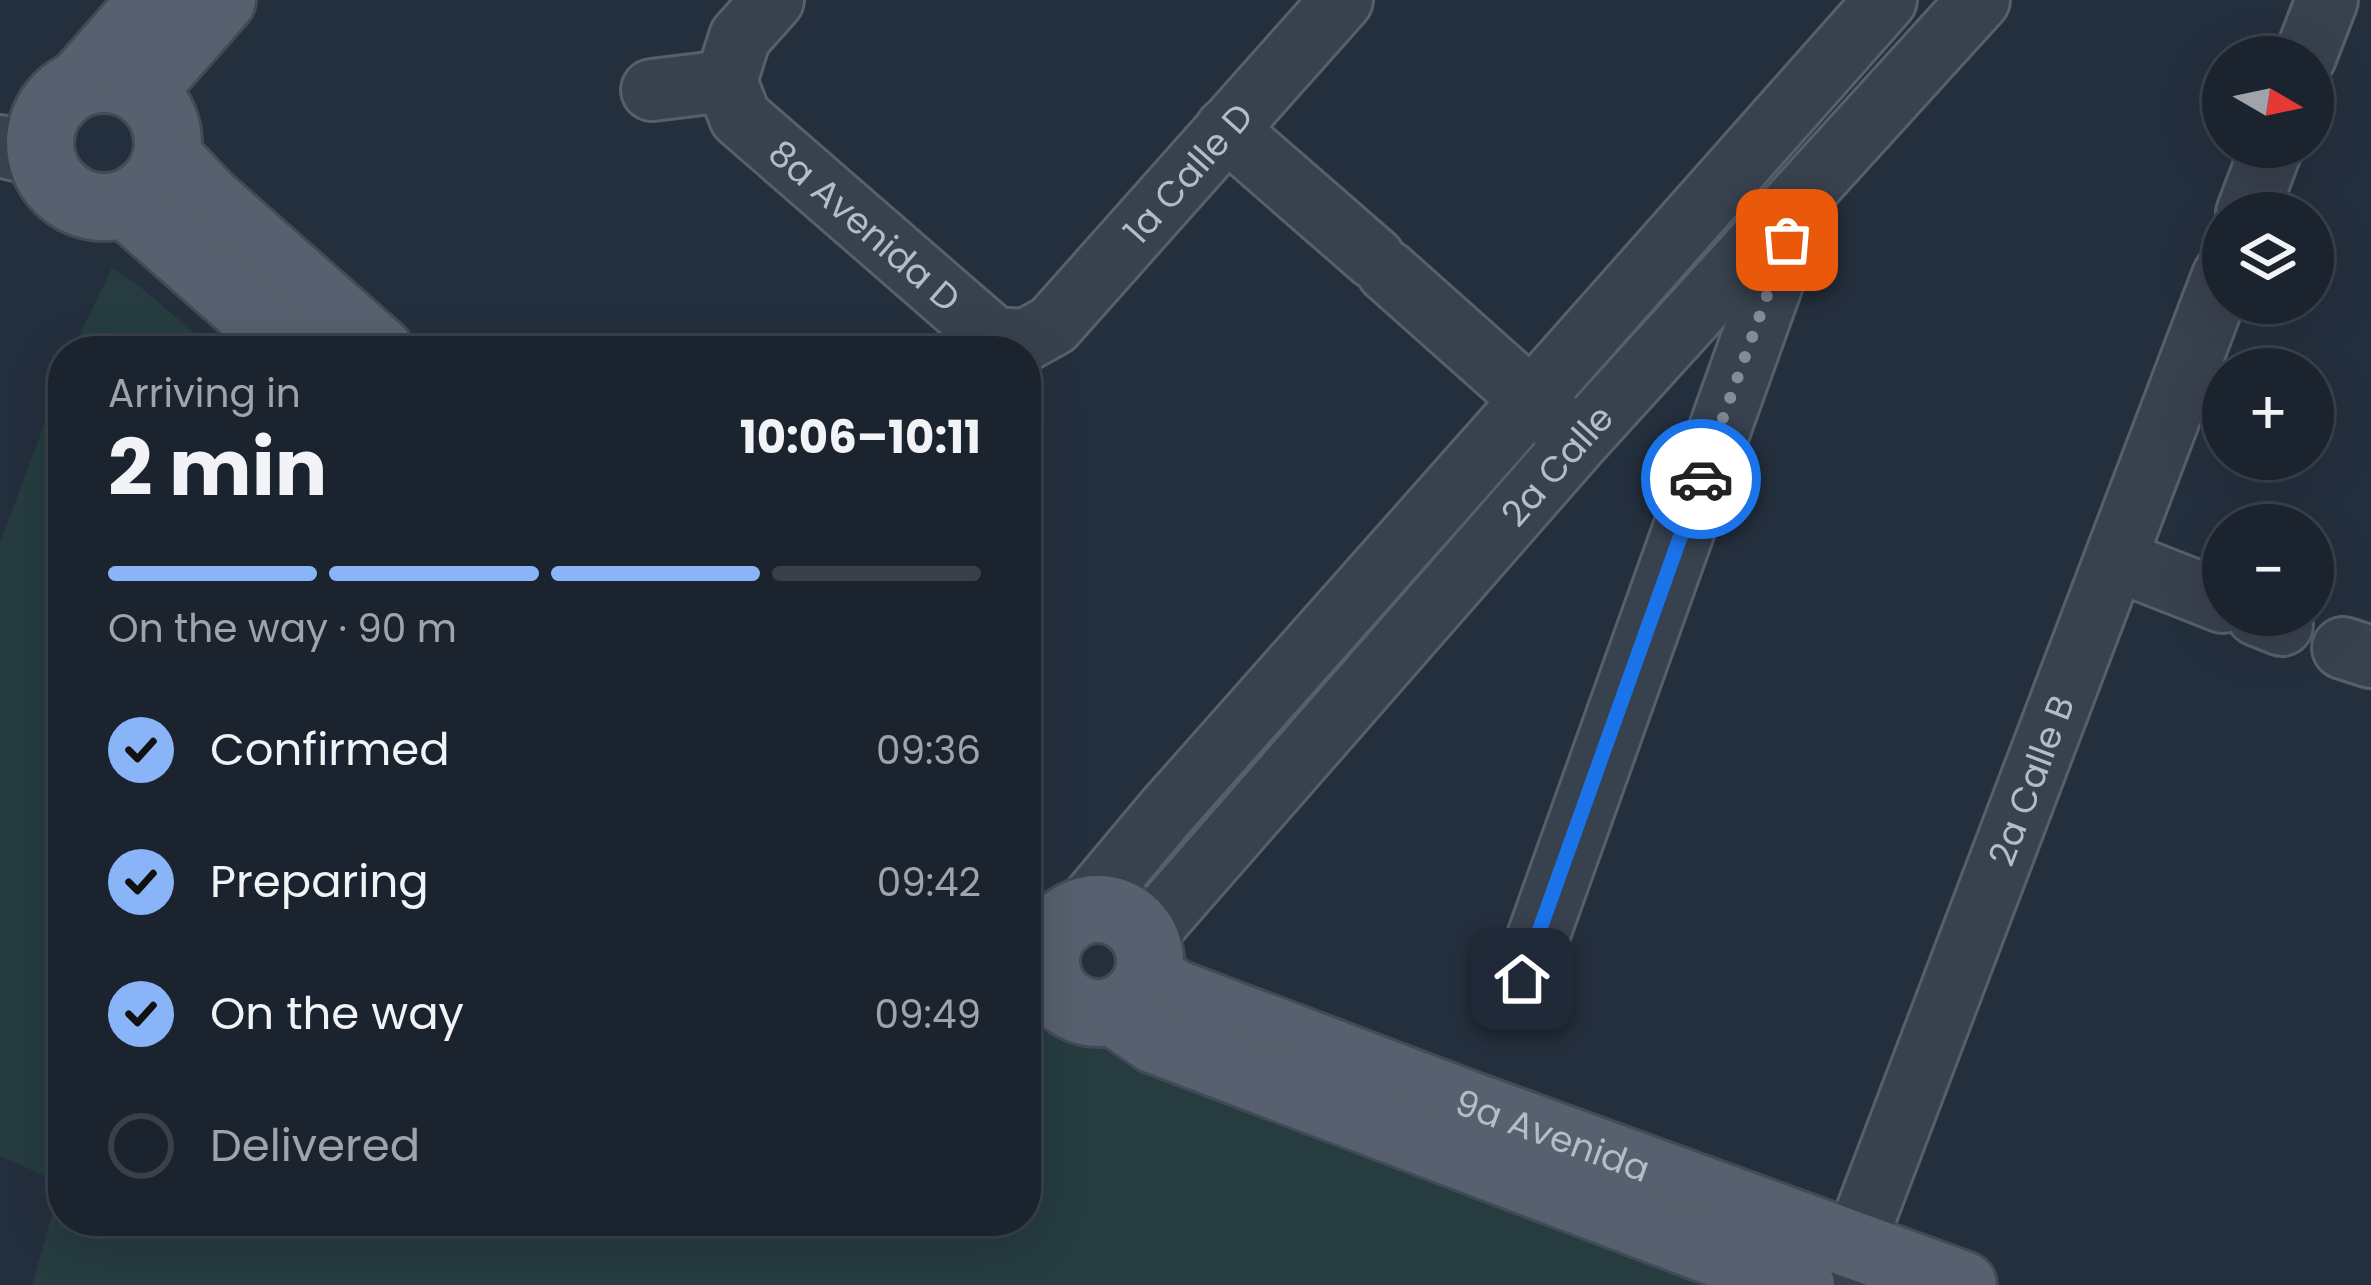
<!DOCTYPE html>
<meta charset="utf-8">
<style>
body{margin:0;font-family:Poppins,sans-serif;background:#242b36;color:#f1f3f6;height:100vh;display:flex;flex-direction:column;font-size:45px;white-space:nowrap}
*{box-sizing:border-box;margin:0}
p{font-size:39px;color:#a0a4aa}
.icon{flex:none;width:66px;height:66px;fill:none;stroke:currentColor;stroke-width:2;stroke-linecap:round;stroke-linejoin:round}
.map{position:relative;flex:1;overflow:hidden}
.drawer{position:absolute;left:48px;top:336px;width:993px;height:900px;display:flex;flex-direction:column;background:#1b232e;border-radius:48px;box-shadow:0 12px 48px #0002,0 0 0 3px #39404a}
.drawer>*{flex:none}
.needle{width:78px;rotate:99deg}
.controls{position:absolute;left:2202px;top:36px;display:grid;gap:24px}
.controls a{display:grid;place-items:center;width:132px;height:132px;border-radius:50%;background:#1b232e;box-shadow:0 12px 48px #0002,0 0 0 3px #39404a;font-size:60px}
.pin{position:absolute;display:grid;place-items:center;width:102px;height:102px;color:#fff;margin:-51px;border-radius:24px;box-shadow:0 6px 18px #0006}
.courier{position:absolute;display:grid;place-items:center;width:120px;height:120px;margin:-60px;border:9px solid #1a73e8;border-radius:50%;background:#fff;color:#222;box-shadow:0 3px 15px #0007}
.summary em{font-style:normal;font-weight:700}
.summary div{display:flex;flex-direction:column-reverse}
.summary{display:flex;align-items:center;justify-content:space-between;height:204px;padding:0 60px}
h1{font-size:78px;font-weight:700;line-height:90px}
.bar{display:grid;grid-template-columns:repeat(4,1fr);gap:18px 12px;align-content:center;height:144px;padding:0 60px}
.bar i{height:15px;border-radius:9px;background:#39404a}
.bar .active{background:#8ab4f8}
.bar p{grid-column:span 4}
ol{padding:0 60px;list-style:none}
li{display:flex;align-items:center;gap:36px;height:132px}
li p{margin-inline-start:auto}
li .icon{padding:12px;border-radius:50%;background:#8ab4f8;color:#111;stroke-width:4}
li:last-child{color:#a0a4aa}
li i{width:66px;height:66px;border:6px solid #39404a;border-radius:50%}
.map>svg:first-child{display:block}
.green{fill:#263c3f}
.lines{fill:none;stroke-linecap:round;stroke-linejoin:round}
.minor-casing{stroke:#565f6c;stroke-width:66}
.major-casing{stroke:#414a57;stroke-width:72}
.minor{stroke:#38414e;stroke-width:60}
.major{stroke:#56606e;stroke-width:66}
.done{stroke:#828b98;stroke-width:12;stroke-dasharray:0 21.6}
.route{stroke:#1a73e8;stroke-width:15}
.labels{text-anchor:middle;stroke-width:9;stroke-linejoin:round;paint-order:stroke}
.street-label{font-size:36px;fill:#b4bcc9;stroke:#1d2633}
</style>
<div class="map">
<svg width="2371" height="1285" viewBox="0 0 2371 1285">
<rect width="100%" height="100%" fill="#242f3e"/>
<g class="green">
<path d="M112,268L139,286L216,351H72Z"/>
<path d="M63,373V1221H1026V1035L1099,1032L1801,1285H32L61,1183L0,1156V544Z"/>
</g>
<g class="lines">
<g class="minor-casing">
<g id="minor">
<path d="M2305,57L2327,0"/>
<path id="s1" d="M726,81L740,117L994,338L1026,340"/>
<path d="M726,81L740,37L773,0"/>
<path d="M652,90L726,81"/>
<path d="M1226,129L1374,258"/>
<path d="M0,146L41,156"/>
<path d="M2247,213L2272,147"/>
<path d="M1387,271L1562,427"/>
<path id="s2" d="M1026,340L1053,325L1342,0"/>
<path d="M2116,560L2223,602"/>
<path d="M2257,615L2282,625"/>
<path d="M2343,648L2371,657"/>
<path d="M1084,910L1167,811L1886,0"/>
<path id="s3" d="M1144,937L1578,441L1979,0"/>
<path d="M1523,979L1795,219"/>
<path id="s4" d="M1839,1285L2223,276"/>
</g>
</g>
<g class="major-casing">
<g id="major">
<circle cx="104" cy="143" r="64"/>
<path d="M80,83L153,0"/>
<path d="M142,91L222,0"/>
<path d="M167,156L209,200L380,351"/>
<path d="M126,204L293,351"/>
<circle cx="1098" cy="961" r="52"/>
<path id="s5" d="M1148,977L1174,993L1464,1103L1963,1285"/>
<path d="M1113,1011L1155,1040L1801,1285"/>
</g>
</g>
<use href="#minor" class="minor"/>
<use href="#major" class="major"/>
</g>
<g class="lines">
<path class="done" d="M1701,479L1787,240"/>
<path class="route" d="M1522,979L1701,479"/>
</g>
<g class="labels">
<g class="street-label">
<text dy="13" stroke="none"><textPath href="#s2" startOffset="234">1a Calle D</textPath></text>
<text dy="13" stroke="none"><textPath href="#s1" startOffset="204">8a Avenida D</textPath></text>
<text dy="13" stroke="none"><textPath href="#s3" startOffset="627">2a Calle</textPath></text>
<text dy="13" stroke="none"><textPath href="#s4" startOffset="540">2a Calle B</textPath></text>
<text dy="13" stroke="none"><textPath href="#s5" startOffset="435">9a Avenida</textPath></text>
</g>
</g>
</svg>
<div class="controls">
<a><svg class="needle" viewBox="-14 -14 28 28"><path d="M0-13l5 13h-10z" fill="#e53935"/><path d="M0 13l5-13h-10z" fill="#a0a4aa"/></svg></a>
<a><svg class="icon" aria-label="layers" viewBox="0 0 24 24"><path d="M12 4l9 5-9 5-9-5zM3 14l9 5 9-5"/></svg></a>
<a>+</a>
<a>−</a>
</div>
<div class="pin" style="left:1787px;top:240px;background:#ea580c"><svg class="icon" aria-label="bag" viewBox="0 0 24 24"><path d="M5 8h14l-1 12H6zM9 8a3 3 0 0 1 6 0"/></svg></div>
<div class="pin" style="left:1522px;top:979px;background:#1f2937"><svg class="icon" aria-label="home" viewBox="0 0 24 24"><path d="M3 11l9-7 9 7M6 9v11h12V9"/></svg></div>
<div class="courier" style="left:1701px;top:479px"><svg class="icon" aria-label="car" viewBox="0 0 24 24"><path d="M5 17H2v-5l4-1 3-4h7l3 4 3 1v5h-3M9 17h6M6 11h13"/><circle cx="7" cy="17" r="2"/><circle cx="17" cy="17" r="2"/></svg></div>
<section class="drawer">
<div class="summary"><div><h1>2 min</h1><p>Arriving in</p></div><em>10:06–10:11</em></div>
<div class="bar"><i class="active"></i><i class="active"></i><i class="active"></i><i></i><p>On the way · 90 m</p></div>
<ol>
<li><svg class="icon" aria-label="check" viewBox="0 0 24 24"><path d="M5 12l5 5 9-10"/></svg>Confirmed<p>09:36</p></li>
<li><svg class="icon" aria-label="check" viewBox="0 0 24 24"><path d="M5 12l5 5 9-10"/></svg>Preparing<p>09:42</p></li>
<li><svg class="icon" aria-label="check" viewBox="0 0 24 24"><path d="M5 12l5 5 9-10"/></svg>On the way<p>09:49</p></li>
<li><i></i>Delivered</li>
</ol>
</section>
</div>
